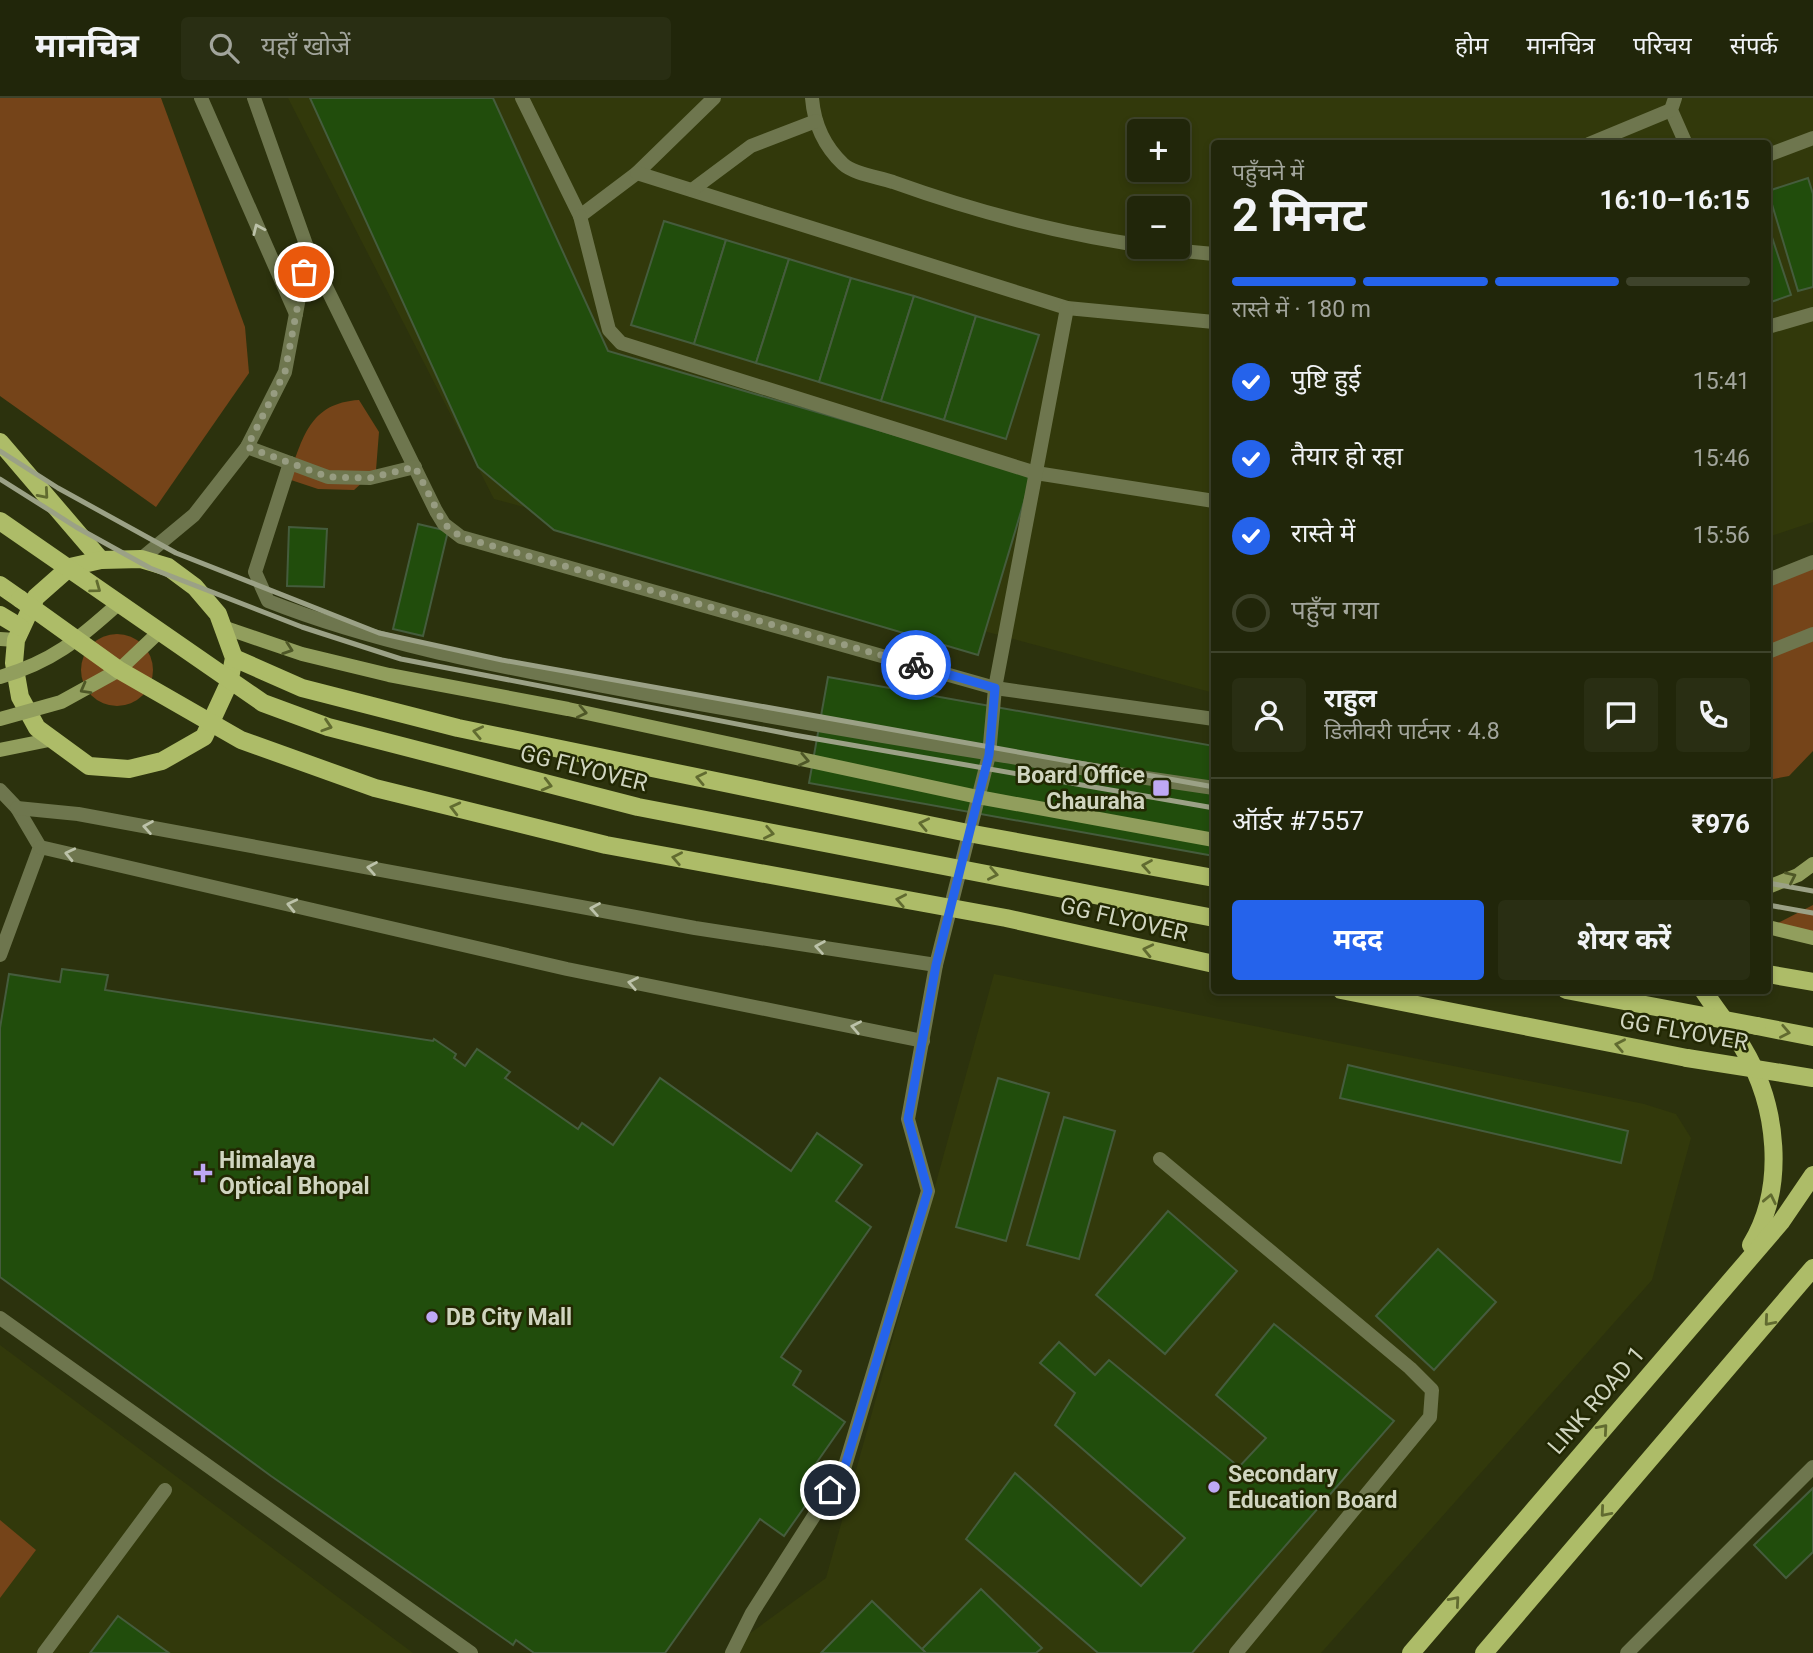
<!DOCTYPE html>
<html lang="hi">
<meta charset="utf-8">
<style>
body{margin:0;font-family:Roboto,"Noto Sans Devanagari",sans-serif;background:#292e13;color:#f1f3f6;height:100vh;display:flex;flex-direction:column;font-size:26px;white-space:nowrap}
*{box-sizing:border-box;margin:0}
p{font-size:23px;color:#a2a59c}
.icon{flex:none;width:38px;height:38px;fill:none;stroke:currentColor;stroke-width:2;stroke-linecap:round;stroke-linejoin:round}
.map{position:relative;flex:1;overflow:hidden}
.sheet{position:absolute;left:1211px;top:42px;width:560px;height:854px;display:flex;flex-direction:column;background:#21260a;border-radius:7px;box-shadow:0 4px 10px #0003,0 0 0 2px #3e432b}
.sheet>*{flex:none}
.fabs{position:absolute;left:1127px;top:21px;display:grid;gap:14px}
.fabs a{display:grid;place-items:center;width:63px;height:63px;border-radius:7px;background:#21260a;box-shadow:0 4px 10px #0003,0 0 0 2px #3e432b;font-size:35px}
.pin{position:absolute;display:grid;place-items:center;width:60px;height:60px;color:#fff;margin:-30px;border:4px solid #fff;border-radius:50%;box-shadow:0 2px 7px #0007}
.courier{position:absolute;display:grid;place-items:center;width:70px;height:70px;margin:-35px;border:5px solid #2563eb;border-radius:50%;background:#fff;color:#222;box-shadow:0 2px 9px #0007}
.headline em{font-style:normal;font-weight:700}
.headline div{display:flex;flex-direction:column-reverse}
.headline{display:flex;align-items:center;justify-content:space-between;height:119px;padding:0 21px}
h1{font-size:46px;font-weight:700;line-height:52px}
.bar{display:grid;grid-template-columns:repeat(4,1fr);gap:10px 7px;align-content:center;height:84px;padding:0 21px}
.bar i{height:9px;border-radius:5px;background:#3e432b}
.bar .on{background:#2563eb}
.bar p{grid-column:span 4}
.line{display:flex;align-items:center;gap:18px;padding:0 21px;border-top:2px solid #3e432b}
.line div{flex:1}
.round{display:grid;place-items:center;flex:none;width:74px;height:74px;border-radius:7px;background:#292e13}
ol{padding:0 21px;list-style:none}
li{display:flex;align-items:center;gap:21px;height:77px}
li p{margin-inline-start:auto}
li .icon{padding:7px;border-radius:50%;background:#2563eb;color:#fff;stroke-width:4}
li:last-child{color:#a2a59c}
li i{width:38px;height:38px;border:4px solid #3e432b;border-radius:50%}
.primary-button{display:flex;gap:14px;margin-top:auto;padding:14px 21px}
.primary-button a{flex:1;height:80px;border-radius:7px;background:#2563eb;color:#fff;font-size:28px;font-weight:700;line-height:80px;text-align:center}
.primary-button a+a{background:#292e13;color:#f1f3f6}
header{display:flex;align-items:center;gap:42px;box-sizing:border-box;height:98px;padding:0 35px;background:#21260a;border-bottom:2px solid #3e432b}
header strong{font-size:33px}
nav{display:flex;gap:38px;margin-inline-start:auto;font-size:24px}
.search{width:490px;height:63px;background:#292e13;display:flex;align-items:center;gap:18px;box-sizing:border-box;padding:0 24px;border-radius:7px;color:#a2a59c;font-size:26px}
.map>svg:first-child{display:block}
.built{fill:#32390b;fill-rule:evenodd}
.green{fill:#754419}
.building{fill:#214d0c;stroke:#455c3d;stroke-width:2}
.lines{fill:none;stroke-linecap:round;stroke-linejoin:round}
.service{stroke:#6e764e;stroke-width:14}
.minor{stroke:#6e764e;stroke-width:14}
.tertiary{stroke:#6e764e;stroke-width:14}
.secondary{stroke:#919e5d;stroke-width:14}
.primary{stroke:#adbc68;stroke-width:18}
.rail{stroke:#9ba186;stroke-width:5}
.secondary-bridge{stroke:#919e5d;stroke-width:14}
.primary-bridge{stroke:#adbc68;stroke-width:18}
.oneway{stroke:#bcc2a9}
.oneway2{stroke:#616b30}
.oneway3{stroke:#4e5727}
.done{stroke:#979c81;stroke-width:7;stroke-dasharray:0 12.6}
.route{stroke:#2563eb;stroke-width:9}
.poi-dot{fill:#bfa8f4;stroke:#222803;stroke-width:2.5}
.labels{text-anchor:middle;stroke-width:5;stroke-linejoin:round;paint-order:stroke}
.street-label{font-size:23px;fill:#d0d5c0;stroke:#222803}
.poi-label{font-size:23px;font-weight:bold;fill:#d0d5c0;stroke:#222803;text-anchor:start}
</style>
<header>
<strong>मानचित्र</strong>
<div class="search"><svg class="icon" aria-label="search" viewBox="0 0 24 24"><circle cx="10" cy="10" r="6"/><path d="M15 15l6 6"/></svg>यहाँ खोजें</div>
<nav><a>होम</a><a>मानचित्र</a><a>परिचय</a><a>संपर्क</a></nav>
</header>
<div class="map">
<svg width="1813" height="1555" viewBox="0 0 1813 1555">
<rect width="100%" height="100%" fill="#2c320d"/>
<g class="built">
<path d="M288,0H1813V424L1768,439V46H1214V595L494,401ZM1139,33H1178V72H1139ZM1139,110H1178V149H1139Z"/>
<path d="M994,876L1644,1006L1676,1016L1691,1040L1652,1182L1321,1555H723L826,1480Z"/>
<path d="M0,1247L413,1555H0Z"/>
</g>
<g class="green">
<path d="M0,0H161L245,229L249,275L156,409L0,298Z"/>
<path d="M359,302L379,334L376,372L354,392L318,391L288,381C303,340 309,305 359,302Z"/>
<path d="M1813,465V653L1789,678L1768,682V481Z"/>
<circle cx="117" cy="572" r="36"/>
<path d="M1813,807V834L1772,828Z"/>
<path d="M0,1422L36,1452L0,1500Z"/>
</g>
<g class="building">
<path d="M310,0H493L608,253L1032,377L978,557L554,432L478,369Z"/>
<path d="M1808,80L1813,96V189L1798,193L1768,93Z"/>
<path d="M664,123L726,142L694,246L631,227Z"/>
<path d="M1768,127L1791,197L1768,205Z"/>
<path d="M726,142L789,161L756,265L694,246Z"/>
<path d="M789,161L851,180L819,284L756,265Z"/>
<path d="M851,180L914,198L881,303L819,284Z"/>
<path d="M914,198L976,218L944,322L881,303Z"/>
<path d="M976,218L1039,237L1006,341L944,322Z"/>
<path d="M418,426L448,433L423,538L393,531Z"/>
<path d="M289,429L327,431L324,489L287,488Z"/>
<path d="M828,579L1214,648V758L809,685Z"/>
<path d="M62,871L108,877L105,892L433,943L434,941L456,956L454,960L465,968L477,951L510,974L505,980L578,1031L582,1025L613,1047L660,980L791,1073L817,1035L862,1067L836,1103L871,1129L781,1259L801,1273L793,1287L845,1324L803,1384L815,1394L784,1438L760,1421L665,1555H534L516,1542L513,1547L271,1378L0,1179V930L9,876L60,884Z"/>
<path d="M1348,967L1628,1033L1621,1065L1340,1000Z"/>
<path d="M998,980L1049,995L1006,1143L956,1129Z"/>
<path d="M1064,1019L1115,1033L1079,1161L1027,1147Z"/>
<path d="M1168,1113L1237,1173L1165,1256L1096,1197Z"/>
<path d="M1438,1151L1496,1204L1434,1272L1376,1218Z"/>
<path d="M1274,1226L1394,1323L1192,1555H1098L966,1441L1015,1375L1141,1488L1185,1440L1055,1327L1075,1295L1040,1265L1059,1244L1095,1277L1109,1262L1239,1369L1266,1340L1216,1297Z"/>
<path d="M1813,1390V1454L1786,1480L1754,1447Z"/>
<path d="M981,1491L1042,1550L1036,1555H926L922,1551Z"/>
<path d="M872,1503L926,1555H821Z"/>
<path d="M118,1518L169,1555H90Z"/>
</g>
<g class="lines">
<g class="service">
<path d="M522,0L580,118L637,75L714,0"/>
<path d="M812,0C814,25 824,48 843,66C854,76 878,79 893,84C996,121 1106,147 1214,156"/>
<path d="M1675,0L1671,12L1686,46"/>
<path d="M1589,46L1671,12"/>
<path d="M1768,57L1813,40"/>
<path d="M637,75L1067,210L1214,224"/>
<path d="M692,92L751,48L816,23"/>
<path d="M580,118L609,232L621,245L1036,375L1214,403"/>
<path d="M308,152L436,413L444,426L461,439L995,590L1214,621"/>
<path d="M1768,229L1813,216"/>
<path d="M247,349L328,379L370,380L415,369"/>
<path d="M290,365L255,474L268,503C387,550 515,571 641,595C832,631 1023,662 1214,690"/>
<path d="M1768,482L1813,464"/>
<path d="M1768,554L1813,536"/>
<path d="M0,692L17,710L40,749L0,857"/>
<path d="M17,710L78,716L695,830L936,867"/>
<path d="M40,749L567,871L923,943"/>
<path d="M1160,1061L1410,1270L1432,1292L1430,1319L1236,1555"/>
<path d="M0,1220L471,1555"/>
<path d="M44,1555L165,1392"/>
<path d="M732,1555L752,1515L844,1371L928,1093L908,1021L936,867L989,657L995,590L1067,210"/>
</g>
<path class="minor" d="M1627,1555L1813,1369"/>
<g class="tertiary">
<path d="M201,0L296,216"/>
<path d="M141,461L194,417L247,349L285,274L308,152L254,0"/>
</g>
<g class="secondary">
<path d="M223,529L302,556L389,577L568,611L978,699L1214,742"/>
<path d="M0,541L16,542"/>
<path d="M0,652L49,642"/>
<path d="M1768,789L1798,777L1813,766"/>
<path d="M1768,829L1813,840"/>
</g>
<g class="primary">
<path d="M0,344L101,462"/>
<path d="M141,461L168,469L195,489L218,516L234,560L229,585L204,639L162,663L129,671L89,668L37,630L20,599L14,565L16,542L36,499L70,469L101,462Z"/>
<path d="M0,487L20,501"/>
<path d="M0,517L20,529"/>
<path d="M234,560L302,590L458,630L968,735L1214,780"/>
<path d="M1768,876L1813,884"/>
<path d="M1341,892L1687,960"/>
<path d="M1703,892C1716,912 1731,930 1743,950C1778,1008 1786,1089 1751,1147"/>
<path d="M1757,928L1813,939"/>
<path d="M1411,1555L1781,1124L1813,1077"/>
<path d="M1484,1555L1813,1170"/>
</g>
<g class="rail">
<path d="M0,353L58,390L176,455L379,535L502,562L1214,689"/>
<path d="M0,381L76,429L150,470L302,529L401,561L794,637L1214,710"/>
<path d="M1768,785L1813,793"/>
<path d="M1768,807L1813,815"/>
</g>
<g class="secondary-bridge">
<path d="M0,579C52,564 78,542 118,506"/>
<path d="M0,621L61,604L119,572L158,535"/>
</g>
<g class="primary-bridge">
<path d="M0,423L263,605L328,629L638,709L1214,820"/>
<path d="M20,501L119,572L241,642L375,690L606,747L1006,820L1214,866"/>
<path d="M1566,892L1757,928"/>
<path d="M1687,960L1813,980"/>
</g>
</g>
<defs><path id="oneway-chevron" d="M-2-3.5L2.5 0L-2 3.5" fill="none" stroke-width="1.6" stroke-linecap="round" stroke-linejoin="round" transform="scale(1.75)"/></defs>
<g class="oneway">
<use href="#oneway-chevron" transform="translate(258 131) rotate(-114)"/>
<use href="#oneway-chevron" transform="translate(148 729) rotate(-170)"/>
<use href="#oneway-chevron" transform="translate(70 756) rotate(-167)"/>
<use href="#oneway-chevron" transform="translate(372 770) rotate(-170)"/>
<use href="#oneway-chevron" transform="translate(292 807) rotate(-167)"/>
<use href="#oneway-chevron" transform="translate(595 811) rotate(-170)"/>
<use href="#oneway-chevron" transform="translate(820 849) rotate(-171)"/>
<use href="#oneway-chevron" transform="translate(633 885) rotate(-169)"/>
<use href="#oneway-chevron" transform="translate(856 929) rotate(-169)"/>
</g>
<g class="oneway2">
<use href="#oneway-chevron" transform="translate(44 396) rotate(49)"/>
<use href="#oneway-chevron" transform="translate(96 490) rotate(36)"/>
<use href="#oneway-chevron" transform="translate(327 628) rotate(18)"/>
<use href="#oneway-chevron" transform="translate(478 634) rotate(-168)"/>
<use href="#oneway-chevron" transform="translate(701 680) rotate(-168)"/>
<use href="#oneway-chevron" transform="translate(547 687) rotate(14)"/>
<use href="#oneway-chevron" transform="translate(455 710) rotate(-166)"/>
<use href="#oneway-chevron" transform="translate(924 726) rotate(-168)"/>
<use href="#oneway-chevron" transform="translate(769 735) rotate(11)"/>
<use href="#oneway-chevron" transform="translate(677 760) rotate(-169)"/>
<use href="#oneway-chevron" transform="translate(1147 768) rotate(-170)"/>
<use href="#oneway-chevron" transform="translate(993 776) rotate(11)"/>
<use href="#oneway-chevron" transform="translate(901 802) rotate(-169)"/>
<use href="#oneway-chevron" transform="translate(1148 852) rotate(-167)"/>
<use href="#oneway-chevron" transform="translate(1785 934) rotate(11)"/>
<use href="#oneway-chevron" transform="translate(1620 947) rotate(-169)"/>
<use href="#oneway-chevron" transform="translate(1770 1101) rotate(-78)"/>
<use href="#oneway-chevron" transform="translate(1769 1223) rotate(131)"/>
<use href="#oneway-chevron" transform="translate(1603 1331) rotate(-49)"/>
<use href="#oneway-chevron" transform="translate(1605 1414) rotate(131)"/>
<use href="#oneway-chevron" transform="translate(1455 1503) rotate(-49)"/>
</g>
<g class="oneway3">
<use href="#oneway-chevron" transform="translate(288 551) rotate(19)"/>
<use href="#oneway-chevron" transform="translate(85 591) rotate(151)"/>
<use href="#oneway-chevron" transform="translate(582 614) rotate(12)"/>
<use href="#oneway-chevron" transform="translate(804 662) rotate(12)"/>
<use href="#oneway-chevron" transform="translate(1791 779) rotate(-25)"/>
</g>
<g class="lines">
<path class="done" d="M304,174L285,274L247,349L328,379L370,380L415,369L444,426L461,439L916,567"/>
<path class="route" d="M830,1392L844,1371L928,1093L908,1021L936,867L989,657L995,590L916,567"/>
</g>
<g class="poi-dot">
<rect x="1152" y="681" width="18" height="18" rx="3.5"/>
<path d="M199.5 1064.5h7v7h7v7h-7v7h-7v-7h-7v-7h7z"/>
<circle cx="432" cy="1219" r="7"/>
<circle cx="1214" cy="1389" r="7"/>
</g>
<g class="labels">
<g class="street-label">
<text transform="translate(584 670) rotate(14)" y="8">GG FLYOVER</text>
<text transform="translate(1124 821) rotate(13)" y="8">GG FLYOVER</text>
<text transform="translate(1684 933) rotate(10)" y="8">GG FLYOVER</text>
<text transform="translate(1596 1302) rotate(-49)" y="8">LINK ROAD 1</text>
</g>
<g class="poi-label">
<text x="1145" y="685" text-anchor="end">Board Office<tspan x="1145" dy="26">Chauraha</tspan></text>
<text x="219" y="1070">Himalaya<tspan x="219" dy="26">Optical Bhopal</tspan></text>
<text x="446" y="1227">DB City Mall</text>
<text x="1228" y="1384">Secondary<tspan x="1228" dy="26">Education Board</tspan></text>
</g>
</g>
</svg>
<div class="fabs">
<a>+</a>
<a>−</a>
</div>
<div class="pin" style="left:304px;top:174px;background:#ea580c"><svg class="icon" aria-label="bag" viewBox="0 0 24 24"><path d="M5 8h14l-1 12H6zM9 8a3 3 0 0 1 6 0"/></svg></div>
<div class="pin" style="left:830px;top:1392px;background:#1f2937"><svg class="icon" aria-label="home" viewBox="0 0 24 24"><path d="M3 11l9-7 9 7M6 9v11h12V9"/></svg></div>
<div class="courier" style="left:916px;top:567px"><svg class="icon" aria-label="bike" viewBox="0 0 24 24"><circle cx="6" cy="16" r="4"/><circle cx="18" cy="16" r="4"/><path d="M6 16l4-8h5l3 8M10 8l3 8H6M13 5h3"/></svg></div>
<section class="sheet">
<div class="headline"><div><h1>2 मिनट</h1><p>पहुँचने में</p></div><em>16:10–16:15</em></div>
<div class="bar"><i class="on"></i><i class="on"></i><i class="on"></i><i></i><p>रास्ते में · 180 m</p></div>
<ol>
<li><svg class="icon" aria-label="check" viewBox="0 0 24 24"><path d="M5 12l5 5 9-10"/></svg>पुष्टि हुई<p>15:41</p></li>
<li><svg class="icon" aria-label="check" viewBox="0 0 24 24"><path d="M5 12l5 5 9-10"/></svg>तैयार हो रहा<p>15:46</p></li>
<li><svg class="icon" aria-label="check" viewBox="0 0 24 24"><path d="M5 12l5 5 9-10"/></svg>रास्ते में<p>15:56</p></li>
<li><i></i>पहुँच गया</li>
</ol>
<div class="line" style="height:126px"><a class="round"><svg class="icon" aria-label="person" viewBox="0 0 24 24"><circle cx="12" cy="8" r="4"/><path d="M4 21q1-7 8-7t8 7"/></svg></a><div><b>राहुल</b><p>डिलीवरी पार्टनर · 4.8</p></div><a class="round"><svg class="icon" aria-label="chat" viewBox="0 0 24 24"><path d="M4 5h16v11H9l-5 4z"/></svg></a><a class="round"><svg class="icon" aria-label="phone" viewBox="0 0 24 24"><path d="M5 4h4l2 5-3 2q2 4 5 5l2-3 5 2v4C11 20 4 13 5 4z"/></svg></a></div>
<div class="line" style="height:91px"><div>ऑर्डर #7557</div><b>₹976</b></div>
<div class="primary-button"><a>मदद</a><a>शेयर करें</a></div>
</section>
</div>
